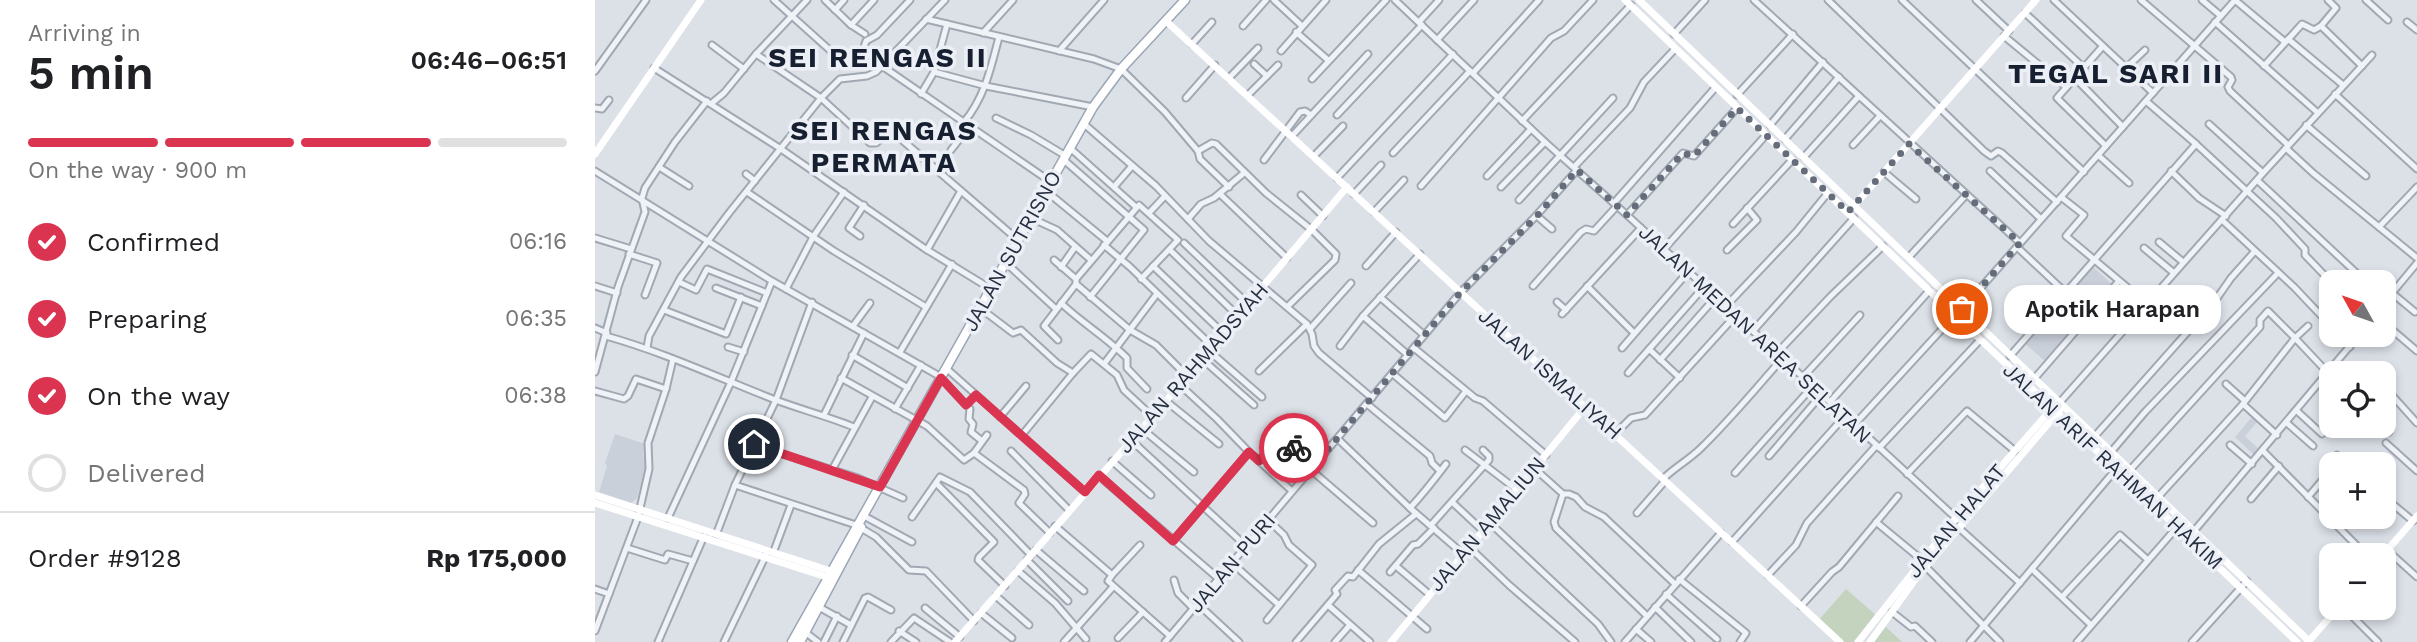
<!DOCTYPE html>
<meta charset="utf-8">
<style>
body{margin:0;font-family:"Work Sans",sans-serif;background:#f6f6f6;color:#202124;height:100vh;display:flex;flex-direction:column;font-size:26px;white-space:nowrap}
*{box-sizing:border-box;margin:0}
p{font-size:23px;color:#757577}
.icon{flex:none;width:38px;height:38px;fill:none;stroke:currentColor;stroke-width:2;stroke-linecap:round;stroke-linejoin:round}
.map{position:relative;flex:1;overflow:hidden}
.panel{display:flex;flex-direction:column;background:#fff;width:595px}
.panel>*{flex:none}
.needle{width:46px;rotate:310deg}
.tools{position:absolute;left:1724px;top:270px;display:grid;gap:14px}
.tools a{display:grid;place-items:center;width:77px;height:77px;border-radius:14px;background:#fff;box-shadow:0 4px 10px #0003;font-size:35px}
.pin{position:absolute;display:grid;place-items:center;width:60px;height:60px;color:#fff;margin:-30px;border:4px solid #fff;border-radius:50%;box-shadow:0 2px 7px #0007}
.courier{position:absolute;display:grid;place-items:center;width:70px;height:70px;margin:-35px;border:5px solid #db3450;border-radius:50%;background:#fff;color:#222;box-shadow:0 2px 9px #0007}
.bubble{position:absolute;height:49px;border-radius:21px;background:#fff;box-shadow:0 4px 10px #0003;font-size:23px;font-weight:600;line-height:49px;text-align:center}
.headline em{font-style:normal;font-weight:600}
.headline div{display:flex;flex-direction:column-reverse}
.headline{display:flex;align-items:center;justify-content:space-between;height:119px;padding:0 28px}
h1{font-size:46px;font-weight:600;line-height:52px}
.bar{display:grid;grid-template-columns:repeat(4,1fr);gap:10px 7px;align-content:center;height:84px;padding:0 28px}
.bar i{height:9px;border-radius:5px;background:#e0e0e0}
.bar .current{background:#db3450}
.bar p{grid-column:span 4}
.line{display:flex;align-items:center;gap:18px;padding:0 28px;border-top:2px solid #e0e0e0}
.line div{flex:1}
ol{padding:0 28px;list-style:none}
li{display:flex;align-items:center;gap:21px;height:77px}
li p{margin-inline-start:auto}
li .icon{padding:7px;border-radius:50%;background:#db3450;color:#fff;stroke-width:4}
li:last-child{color:#757577}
li i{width:38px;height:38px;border:4px solid #e0e0e0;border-radius:50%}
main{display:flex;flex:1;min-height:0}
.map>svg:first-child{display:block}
.built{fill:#cad0da}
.green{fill:#c3d3bd}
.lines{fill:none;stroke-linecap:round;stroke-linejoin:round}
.street-casing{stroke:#a1a8b2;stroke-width:9}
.primary-casing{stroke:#9ba6b5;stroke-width:11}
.street{stroke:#eff2f6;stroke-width:5}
.secondary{stroke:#fff;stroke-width:7}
.primary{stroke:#fff;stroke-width:8}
.done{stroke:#656d7b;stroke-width:7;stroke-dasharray:0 12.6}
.route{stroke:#db3450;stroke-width:9}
.labels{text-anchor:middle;stroke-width:7;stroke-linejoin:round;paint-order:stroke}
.street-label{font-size:21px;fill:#252f40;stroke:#ecf0f6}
.district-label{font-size:28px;font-weight:bold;letter-spacing:2px;fill:#172030;stroke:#ecf0f6}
</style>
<main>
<section class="panel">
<div class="headline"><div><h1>5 min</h1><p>Arriving in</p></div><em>06:46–06:51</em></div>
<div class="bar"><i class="current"></i><i class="current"></i><i class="current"></i><i></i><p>On the way · 900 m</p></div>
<ol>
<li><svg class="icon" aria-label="check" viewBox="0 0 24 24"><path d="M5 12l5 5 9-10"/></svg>Confirmed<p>06:16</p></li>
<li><svg class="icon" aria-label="check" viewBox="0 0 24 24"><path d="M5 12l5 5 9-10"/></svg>Preparing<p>06:35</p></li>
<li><svg class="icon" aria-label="check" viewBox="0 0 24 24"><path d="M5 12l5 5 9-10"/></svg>On the way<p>06:38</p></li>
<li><i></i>Delivered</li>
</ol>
<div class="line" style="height:91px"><div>Order #9128</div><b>Rp 175,000</b></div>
</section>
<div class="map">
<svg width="1822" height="642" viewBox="0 0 1822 642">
<rect width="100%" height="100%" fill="#dce1e8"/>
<g class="built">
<path d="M1498,267L1518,285L1450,361L1429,343Z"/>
<path d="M1656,418L1662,422L1650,436L1664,449L1659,455L1640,437Z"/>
<path d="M20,434L50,444L48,452L50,468L42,498L36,503L4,492L12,466L10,463Z"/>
</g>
<g class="green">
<path d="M1251,589L1282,616L1259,642H1247L1223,621Z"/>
<path d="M1291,627L1307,642H1278Z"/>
</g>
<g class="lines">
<g class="street-casing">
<g id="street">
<path d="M179,0L248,62L287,66L456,182"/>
<path d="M230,0L256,25L270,34"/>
<path d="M679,0L707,26"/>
<path d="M800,0L950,142L1032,215L1363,520"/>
<path d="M1159,0L1425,243"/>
<path d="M1233,0L1389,151L1396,156L1403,151L1407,153L1462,202"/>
<path d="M1307,0L1489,172"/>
<path d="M1381,0L1414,31"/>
<path d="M1459,0L1558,93"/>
<path d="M1546,0L1636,77L1637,80L1633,87L1635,91L1693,145"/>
<path d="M1607,0L1626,16"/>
<path d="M1733,0L1741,8L1726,26L1767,66"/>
<path d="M1771,0L1793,20"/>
<path d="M240,10L249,0"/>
<path d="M1430,13L1489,68"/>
<path d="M331,19L499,59L526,69L570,112L603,151L605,159L634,187"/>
<path d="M824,22L844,0"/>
<path d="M1620,22L1723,113"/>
<path d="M1812,22L1822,30"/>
<path d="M256,25L279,0"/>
<path d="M648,26L671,0"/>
<path d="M701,32L733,60"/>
<path d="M388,33L418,0"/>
<path d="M1079,34L1110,0"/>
<path d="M1409,36L1471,87"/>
<path d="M1693,39L1748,85"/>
<path d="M842,40L879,0"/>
<path d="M597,44L617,22"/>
<path d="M117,45L149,69"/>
<path d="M1508,46L1462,98L1511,146"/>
<path d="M464,51L509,0"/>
<path d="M686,51L731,0"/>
<path d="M161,54L226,98L275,143H281L293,133H299L423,240"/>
<path d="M294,60L274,56L268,50L271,41L282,35L315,0"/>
<path d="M659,64L672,76"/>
<path d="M1669,66L1707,24L1719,30L1726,26"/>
<path d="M59,68L186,149L329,248L396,289"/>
<path d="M1531,68L1550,50"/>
<path d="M0,71L51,0"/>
<path d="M339,72L391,86L498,107"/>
<path d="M878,73L944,0"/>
<path d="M634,78L663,48"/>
<path d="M1480,78L1528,127"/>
<path d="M717,79L791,0"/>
<path d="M326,94L339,72L352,24"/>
<path d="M1740,94L1822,169"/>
<path d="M653,95L683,65"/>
<path d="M1142,95L1198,34"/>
<path d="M591,98L620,65"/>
<path d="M1551,101L1601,144"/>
<path d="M117,103L129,93L161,54L212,0"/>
<path d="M0,108L7,109L14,100"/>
<path d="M742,115L827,25"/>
<path d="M401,118L436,135L471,156"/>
<path d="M927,121L1036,5"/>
<path d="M369,122C390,97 396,67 404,37"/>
<path d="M489,124L561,186L614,241L712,324L717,334L719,346L724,353L777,398"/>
<path d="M1614,124L1668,173"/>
<path d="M1175,125L1228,62"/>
<path d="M1711,125L1771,176"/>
<path d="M697,136L773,54"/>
<path d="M1190,139L1244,77"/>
<path d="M1258,145L1285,116"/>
<path d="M475,148L541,207"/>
<path d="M1691,148L1718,173L1822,258"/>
<path d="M356,150L375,126"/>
<path d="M603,151L617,143L621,144L671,193L717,230L741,254L740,260L693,306"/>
<path d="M798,153L875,71"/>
<path d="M1503,155L1534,183"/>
<path d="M719,156L748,126"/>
<path d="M1209,157L1264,96"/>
<path d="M469,160L549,230L495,297"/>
<path d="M669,160L705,112L710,111L716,115"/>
<path d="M64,167L94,186"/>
<path d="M979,167L1035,108L1049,82L1080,49"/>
<path d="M0,171L177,281L346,377"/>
<path d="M1395,171L1446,219"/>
<path d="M1576,171L1604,198L1631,216"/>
<path d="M1289,172L1321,199"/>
<path d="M151,174L160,181"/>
<path d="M892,176L936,129"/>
<path d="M742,178L858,54"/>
<path d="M1662,180L1771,282"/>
<path d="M826,186L956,38L969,31L998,0"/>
<path d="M519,187L537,166"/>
<path d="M906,187L950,142"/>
<path d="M451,191L512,241"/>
<path d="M152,192L239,251L331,307"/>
<path d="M625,194L692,258"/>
<path d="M759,194L786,165"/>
<path d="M706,195L728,216"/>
<path d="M1466,197L1489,215L1471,236L1533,288"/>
<path d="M924,200L1018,98"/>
<path d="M1019,203L1120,88"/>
<path d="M779,212L809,180"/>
<path d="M554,213L570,196"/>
<path d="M1032,215L1088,153L1099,156L1142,108"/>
<path d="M942,216L957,229"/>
<path d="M436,218L462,230L496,260"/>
<path d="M593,219L606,204L619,198L649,173"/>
<path d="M1627,220L1699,287L1736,326"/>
<path d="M1138,224L1197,160"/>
<path d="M1784,227L1822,187"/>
<path d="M265,236L254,228L269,205"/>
<path d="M0,238L36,249"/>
<path d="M1564,242L1588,262"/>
<path d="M589,243L653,304"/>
<path d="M509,245L535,267L617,346"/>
<path d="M1422,247L1471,293"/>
<path d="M1549,248L1579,273"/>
<path d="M1069,249L1171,135"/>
<path d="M332,250L366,191"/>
<path d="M575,250L643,316"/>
<path d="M1132,250L1162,220L1152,208"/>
<path d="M34,254L62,263L50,295"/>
<path d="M1314,257L1371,195"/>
<path d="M459,260L481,279V284L535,330L561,345L591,375"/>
<path d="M410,262L461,309"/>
<path d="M558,266L628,333"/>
<path d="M771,266L801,232"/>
<path d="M466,267L480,247"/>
<path d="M481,279L544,205L583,240L546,279"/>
<path d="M84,282L101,290L112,269L172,293"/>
<path d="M0,286L22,293"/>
<path d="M938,286L986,232L991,229L999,231L1022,206"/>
<path d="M992,286L1039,333"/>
<path d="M121,288L167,306"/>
<path d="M191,289L218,237L249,192"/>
<path d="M1797,293L1820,312"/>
<path d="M785,297L829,335"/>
<path d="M1733,300L1736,303"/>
<path d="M962,302L971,310"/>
<path d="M466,303C487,323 511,337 532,358V368L552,389"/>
<path d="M1788,304L1822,263"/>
<path d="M1131,306L1201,232L1232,194"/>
<path d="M385,308L418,333L426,330L462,363L478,373"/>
<path d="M1367,309L1640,0L1690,42"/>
<path d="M69,310L131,334L146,297"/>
<path d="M967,314L1046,228"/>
<path d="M768,316L813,355"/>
<path d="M1788,322L1822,351"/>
<path d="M258,326L275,303"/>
<path d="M0,328L12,333"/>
<path d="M715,329L756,283"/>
<path d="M1158,331L1259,218"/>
<path d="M1743,334L1755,347"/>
<path d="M11,336C68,352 122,377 178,399C204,409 232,416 259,427"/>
<path d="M463,340L449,326L481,284"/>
<path d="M745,346L768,316L825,254"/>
<path d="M133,347L149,352"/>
<path d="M52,348L54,336L86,277L134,213L226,98L245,79L272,76L281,72L350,0"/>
<path d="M819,348L880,398L888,401L951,455"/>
<path d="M1027,348L1093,272"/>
<path d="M1054,349L1085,378"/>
<path d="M613,350L667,397"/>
<path d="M305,352L357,264"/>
<path d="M1182,353L1236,296L1288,246"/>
<path d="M257,355L313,388"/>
<path d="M1415,356L1601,144L1681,218L1710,249V255L1736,282"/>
<path d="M606,358L659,405"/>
<path d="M1065,360L1121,297"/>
<path d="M509,364L561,295"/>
<path d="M1741,364L1750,373"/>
<path d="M351,368L490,492"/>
<path d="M664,371L712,324"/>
<path d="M0,372L23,287L50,212L47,198L50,188L80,142L112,101"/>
<path d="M1033,373L1109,287"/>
<path d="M798,374L850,418L871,391"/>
<path d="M1208,377L1265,315"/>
<path d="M246,378L332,426L369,460L379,453"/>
<path d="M346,378L375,409L374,419L378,424L376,432L387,441"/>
<path d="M1439,379L1524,281"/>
<path d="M584,384L622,419L654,452"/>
<path d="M1631,384L1650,401"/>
<path d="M0,391L29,399L33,396L41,379L71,389"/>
<path d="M1794,392L1822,423"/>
<path d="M571,401L624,444"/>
<path d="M1235,402L1334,291"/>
<path d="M1462,402L1466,401L1668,173L1777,55"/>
<path d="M772,404L835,456L837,463L845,471"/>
<path d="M1648,404L1682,435"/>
<path d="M300,409L326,365"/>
<path d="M1702,411L1727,434"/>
<path d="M229,415L269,333"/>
<path d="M405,417L431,386"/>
<path d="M1692,423L1718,446"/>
<path d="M1259,425L1360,315"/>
<path d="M1787,425L1794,432"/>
<path d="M546,428L599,472"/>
<path d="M1020,434L1036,418L1050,415L1141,315"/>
<path d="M392,435L379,453L429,490L430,494L424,503L455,533"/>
<path d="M427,435L478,373L496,354L522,375L529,390L557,416"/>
<path d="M1500,436L1620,301L1636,278L1660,251"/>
<path d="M743,439L815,508L867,553"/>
<path d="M536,440L651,546"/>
<path d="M1791,443L1822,471"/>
<path d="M159,445L263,478L308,498"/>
<path d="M1635,445L1657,464"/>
<path d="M1284,448L1385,340"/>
<path d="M870,450L921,489"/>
<path d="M416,451L474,510"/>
<path d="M1668,451L1771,555"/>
<path d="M1516,452L1550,412L1683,273"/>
<path d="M1742,455L1752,464"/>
<path d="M1174,456L1227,394"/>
<path d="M517,461L556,495"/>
<path d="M664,461L685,438L718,467"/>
<path d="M939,468L968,494H974L981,497L990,507L1009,517L1080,584"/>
<path d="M237,470L277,397"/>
<path d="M716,470L778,523"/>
<path d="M1535,470L1665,327V320L1673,311L1700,338L1713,326"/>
<path d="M1140,473L1218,386"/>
<path d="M1312,474L1372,411L1420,451"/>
<path d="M504,476L624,579"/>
<path d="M1068,479C1080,467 1094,460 1106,448C1135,420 1161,388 1188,358"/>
<path d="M341,483L399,542L384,557L383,560L410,586"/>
<path d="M140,485L261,525"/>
<path d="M968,494L959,522L961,528L1052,616"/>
<path d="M1788,496L1818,521"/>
<path d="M1563,497L1648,404L1700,338L1733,373"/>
<path d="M1713,497L1730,477"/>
<path d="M1656,499L1684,466"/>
<path d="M857,502L887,530"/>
<path d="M815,508C828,494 839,480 851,464"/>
<path d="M1042,513L1070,481"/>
<path d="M269,516L317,542"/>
<path d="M317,517L345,477L375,492L436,555"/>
<path d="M73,518L136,382L177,281"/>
<path d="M894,522L1003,624L1016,642"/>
<path d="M1281,522L1327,560"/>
<path d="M836,525L894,460V456L888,450"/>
<path d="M460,526L517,575"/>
<path d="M266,528L281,537L314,570L331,571L379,621"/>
<path d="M1364,528L1425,583"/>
<path d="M121,535L140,485L181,400L217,302"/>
<path d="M1594,537L1765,334"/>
<path d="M578,541L654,452L697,491"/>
<path d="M1137,542L1250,416"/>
<path d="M545,545L517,575L513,581L575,636"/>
<path d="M873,546L914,585L980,642"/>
<path d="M32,548L70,560L73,554L98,561"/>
<path d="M180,548L196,505"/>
<path d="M441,550L489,591"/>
<path d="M1792,550L1822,577"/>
<path d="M432,560L473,601"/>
<path d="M637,563L684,605"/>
<path d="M801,566L834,594"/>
<path d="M1331,567L1405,642"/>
<path d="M1437,569L1496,625"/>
<path d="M763,570L832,629"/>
<path d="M423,571L460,603L491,639"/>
<path d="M795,572L818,545L823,544L839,528"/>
<path d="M1173,575L1201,545L1212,523L1281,446"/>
<path d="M1084,579L1151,633L1145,642"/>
<path d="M579,580L583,593L599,609"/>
<path d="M0,589L14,594"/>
<path d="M1071,594L1122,639"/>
<path d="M401,596L434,625"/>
<path d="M1467,597L1525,535L1553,560"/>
<path d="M603,604L644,642"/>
<path d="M733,605L775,642"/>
<path d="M1206,606L1237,572L1244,567L1303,496"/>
<path d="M224,607L256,625"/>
<path d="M1060,607L1096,642"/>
<path d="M1748,607L1783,642"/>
<path d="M330,608L365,637"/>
<path d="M1297,612L1316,627L1320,626L1337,642"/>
<path d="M386,613L417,638"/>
<path d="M672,620L717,565L694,545L689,535L673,520"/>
<path d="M1041,629L1056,642"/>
<path d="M0,631L43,517L54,469L53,443L71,389L78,359"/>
<path d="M304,631L321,642"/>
<path d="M210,632L223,642"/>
<path d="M523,638L548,612"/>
<path d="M63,642L109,536"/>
<path d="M129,642L171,555"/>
<path d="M229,642L242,616"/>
<path d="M248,642L270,598L273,597L296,610"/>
<path d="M296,642L319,618L355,642"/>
<path d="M469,642L518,587"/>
<path d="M570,642L865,293L939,218L982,170"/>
<path d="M701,642L742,594L740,590L753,576L758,577L784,544L821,514"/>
<path d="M740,642L755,625"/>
<path d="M1030,642L1126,533"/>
<path d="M1375,642L1522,468"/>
<path d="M1482,642L1583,526"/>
<path d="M1597,642L1652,581"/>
</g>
</g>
<g class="primary-casing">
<g id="primary">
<path d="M197,642L498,107L526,69L590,0"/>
<path d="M205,642L266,527"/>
</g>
</g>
<use href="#street" class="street"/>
<g class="secondary">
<path d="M1030,0L1702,642"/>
<path d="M1044,0L1714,641"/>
<path d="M571,21L1245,642"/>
<path d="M0,154L106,0"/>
<path d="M1258,207L1441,0"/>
<path d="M0,495L239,572"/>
<path d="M0,503L238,579"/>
<path d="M1788,555L1822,516"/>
<path d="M360,642L571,401L752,187"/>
<path d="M796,642L990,407"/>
<path d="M1263,642L1361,518L1460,405"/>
<path d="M1275,642L1322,577L1465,410"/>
<path d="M1713,642L1744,607"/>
</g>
<use href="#primary" class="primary"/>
</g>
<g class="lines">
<path class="done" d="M699,448L718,467L865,293L942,216L982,170L1032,215L1088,153L1099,156L1142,108L1253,212L1314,144L1425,243L1367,309"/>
<path class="route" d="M159,444L285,487L346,378L371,405L381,395L490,492L504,475L578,541L654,452L664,461L685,438L699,448"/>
</g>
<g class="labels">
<g class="street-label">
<text transform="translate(417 251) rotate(-61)" y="7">JALAN SUTRISNO</text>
<text transform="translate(1160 334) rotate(43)" y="7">JALAN MEDAN AREA SELATAN</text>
<text transform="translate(598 368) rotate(-49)" y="7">JALAN RAHMADSYAH</text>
<text transform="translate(955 374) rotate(42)" y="7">JALAN ISMALIYAH</text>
<text transform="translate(1518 466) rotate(43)" y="7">JALAN ARIF RAHMAN HAKIM</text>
<text transform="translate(1361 521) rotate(-50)" y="7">JALAN HALAT</text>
<text transform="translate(892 524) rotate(-50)" y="7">JALAN AMALIUN</text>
<text transform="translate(637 563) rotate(-50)" y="7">JALAN PURI</text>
</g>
<g class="district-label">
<text x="283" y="67">SEI RENGAS II</text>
<text x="1521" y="83">TEGAL SARI II</text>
<text x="289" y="140">SEI RENGAS<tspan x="289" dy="32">PERMATA</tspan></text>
</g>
</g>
</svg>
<div class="tools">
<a><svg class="needle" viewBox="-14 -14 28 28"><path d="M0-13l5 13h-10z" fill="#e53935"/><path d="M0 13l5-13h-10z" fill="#757577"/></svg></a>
<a><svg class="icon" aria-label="locate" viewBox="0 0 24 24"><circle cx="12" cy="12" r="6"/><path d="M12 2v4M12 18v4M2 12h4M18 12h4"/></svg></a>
<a>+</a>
<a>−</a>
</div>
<div class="pin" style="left:1367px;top:309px;background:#ea580c"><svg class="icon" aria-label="bag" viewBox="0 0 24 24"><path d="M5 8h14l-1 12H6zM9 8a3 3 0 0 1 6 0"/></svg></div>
<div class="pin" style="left:159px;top:444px;background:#1f2937"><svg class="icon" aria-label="home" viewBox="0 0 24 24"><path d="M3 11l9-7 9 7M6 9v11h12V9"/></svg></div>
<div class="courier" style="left:699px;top:448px"><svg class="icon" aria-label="bike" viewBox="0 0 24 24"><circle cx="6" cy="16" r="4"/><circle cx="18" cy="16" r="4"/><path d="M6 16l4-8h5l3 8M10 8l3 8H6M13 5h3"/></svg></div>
<div class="bubble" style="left:1409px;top:285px;width:217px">Apotik Harapan</div>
</div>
</main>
